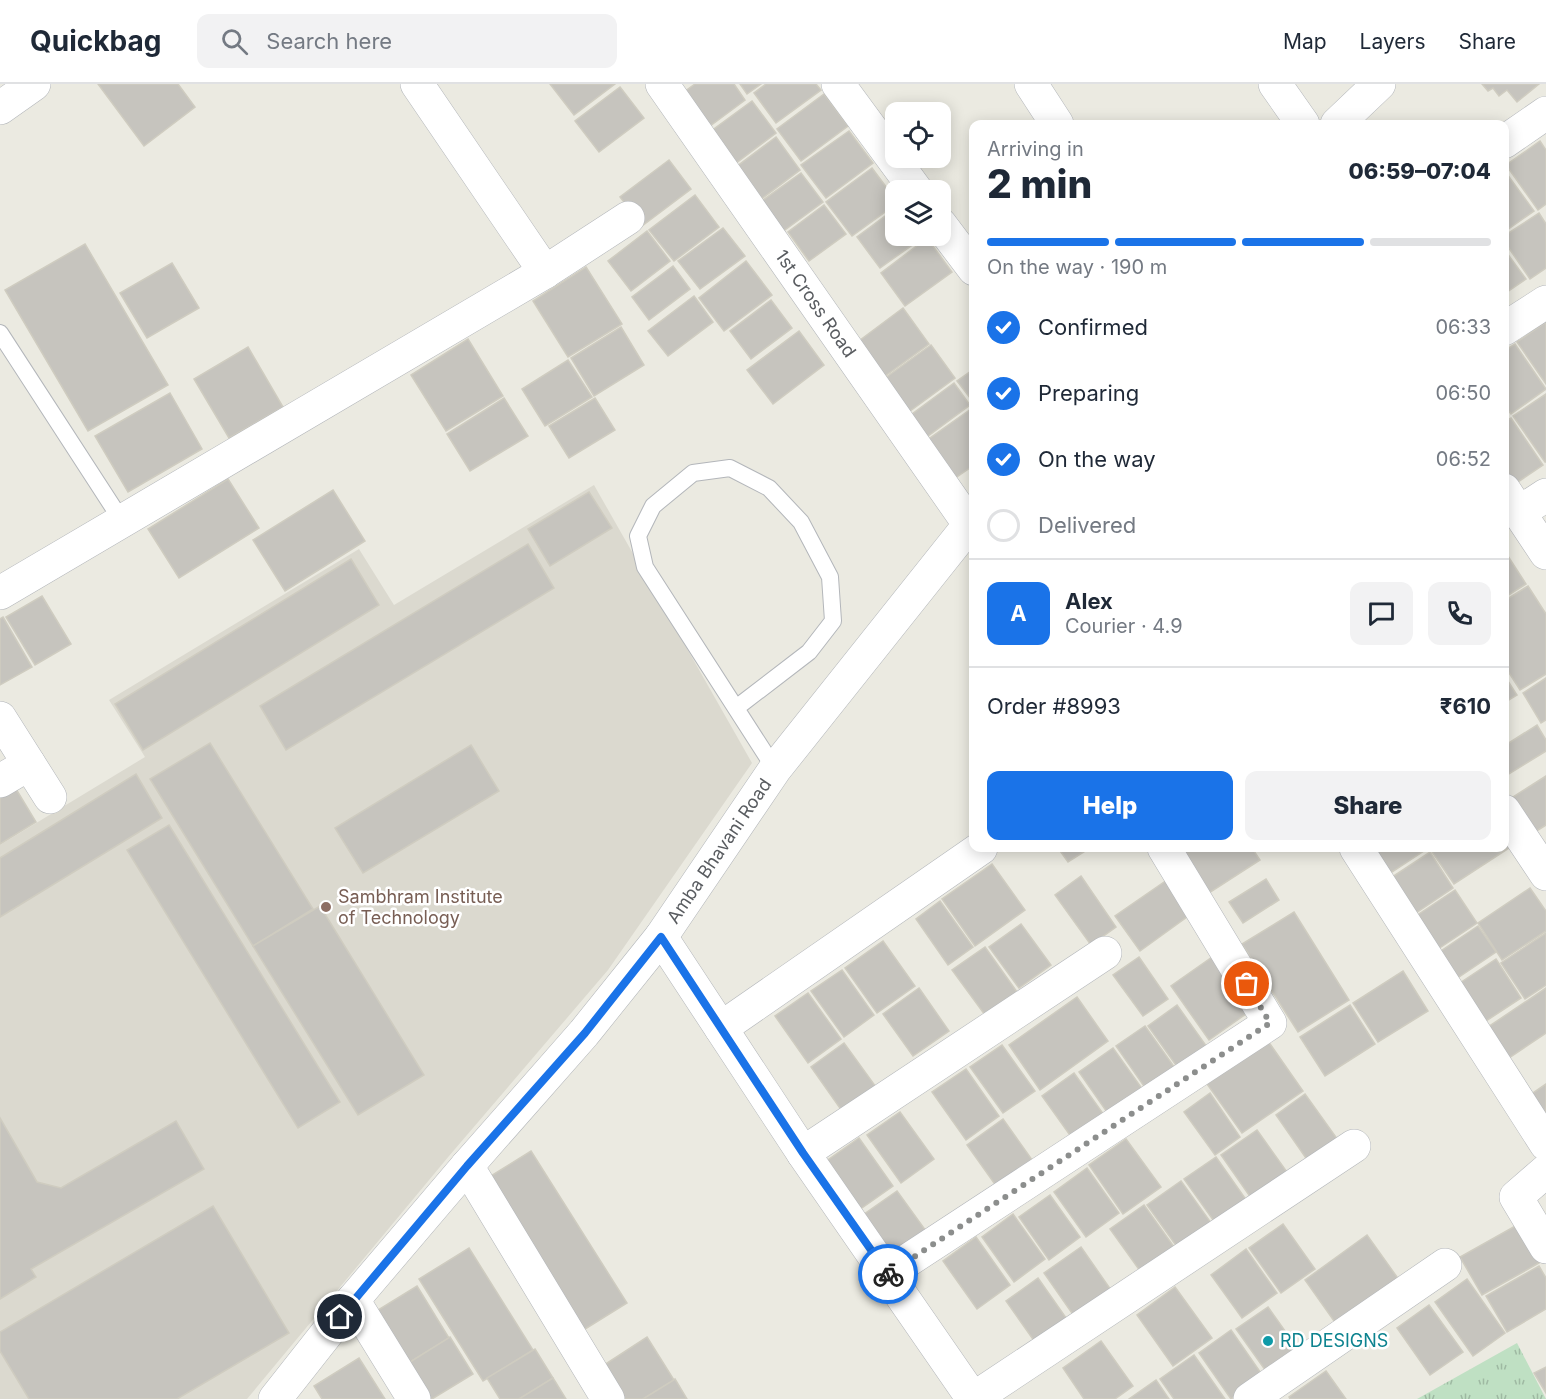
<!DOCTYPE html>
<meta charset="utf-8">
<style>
body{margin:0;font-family:Inter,sans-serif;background:#f2f2f3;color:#1f2937;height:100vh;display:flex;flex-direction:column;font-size:22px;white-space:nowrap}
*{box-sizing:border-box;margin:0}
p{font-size:20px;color:#747a83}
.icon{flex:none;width:33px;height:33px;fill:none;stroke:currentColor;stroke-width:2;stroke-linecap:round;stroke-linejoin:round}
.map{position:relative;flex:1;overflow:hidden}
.drawer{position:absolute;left:969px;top:36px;width:540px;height:732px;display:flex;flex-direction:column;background:#fff;border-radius:12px;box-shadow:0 3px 15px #0003}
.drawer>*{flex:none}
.fabs{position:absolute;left:885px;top:18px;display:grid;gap:12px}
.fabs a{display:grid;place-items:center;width:66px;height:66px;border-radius:12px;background:#fff;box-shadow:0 3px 15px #0003;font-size:30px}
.pin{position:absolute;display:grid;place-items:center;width:51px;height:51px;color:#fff;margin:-26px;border:3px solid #fff;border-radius:50%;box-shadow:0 2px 6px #0007}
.courier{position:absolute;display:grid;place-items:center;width:60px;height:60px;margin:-30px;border:4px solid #1a73e8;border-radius:50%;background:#fff;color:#222;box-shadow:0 2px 8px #0007}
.head em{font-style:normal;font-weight:800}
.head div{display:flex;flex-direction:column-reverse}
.head{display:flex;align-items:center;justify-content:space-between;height:102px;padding:0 18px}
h1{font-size:39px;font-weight:800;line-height:45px}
.bar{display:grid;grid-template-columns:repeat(4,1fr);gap:9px 6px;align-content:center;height:72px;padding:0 18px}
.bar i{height:8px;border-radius:4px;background:#e0e1e3}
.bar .current{background:#1a73e8}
.bar p{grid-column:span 4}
.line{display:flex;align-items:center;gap:15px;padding:0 18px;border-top:2px solid #e0e1e3}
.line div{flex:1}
.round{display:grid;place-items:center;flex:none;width:63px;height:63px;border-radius:12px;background:#f2f2f3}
ol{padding:0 18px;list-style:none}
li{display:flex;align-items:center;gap:18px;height:66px}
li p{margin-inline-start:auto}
li .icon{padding:6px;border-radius:50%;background:#1a73e8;color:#fff;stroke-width:4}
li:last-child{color:#747a83}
li i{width:33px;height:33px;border:3px solid #e0e1e3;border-radius:50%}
.primary-button{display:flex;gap:12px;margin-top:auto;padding:12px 18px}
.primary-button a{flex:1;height:69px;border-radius:12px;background:#1a73e8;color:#fff;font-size:24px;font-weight:800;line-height:69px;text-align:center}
.primary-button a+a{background:#f2f2f3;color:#1f2937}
header{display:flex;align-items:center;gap:36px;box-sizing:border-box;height:84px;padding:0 30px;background:#fff;border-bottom:2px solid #e0e1e3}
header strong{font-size:28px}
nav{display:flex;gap:33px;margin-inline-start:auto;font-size:21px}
.search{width:420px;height:54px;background:#f2f2f3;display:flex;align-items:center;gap:15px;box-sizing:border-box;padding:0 21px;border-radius:12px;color:#747a83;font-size:22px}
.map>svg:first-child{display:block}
.education{fill:#dbd9cf}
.grass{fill:url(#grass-tufts)}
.building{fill:#c6c4be;stroke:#cfccc0;stroke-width:1.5}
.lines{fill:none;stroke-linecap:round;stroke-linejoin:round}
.service-casing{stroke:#b3b6ba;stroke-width:18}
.minor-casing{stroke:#b3b6ba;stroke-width:34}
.tertiary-casing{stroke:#b3b6ba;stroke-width:34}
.service{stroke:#fff;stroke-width:16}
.minor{stroke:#fff;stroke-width:33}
.tertiary{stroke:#fff;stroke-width:33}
.done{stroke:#8c8e8d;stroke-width:6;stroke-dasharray:0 10.8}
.route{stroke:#1a73e8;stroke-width:8}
.education-dot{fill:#8d6e63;stroke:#fff;stroke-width:2}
.culture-dot{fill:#0f9aa8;stroke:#fff;stroke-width:2}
.labels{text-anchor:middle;stroke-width:5;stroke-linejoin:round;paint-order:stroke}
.street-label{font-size:18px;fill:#595c60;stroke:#fff}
.education-label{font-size:18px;fill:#785e54;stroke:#fff;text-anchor:start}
.culture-label{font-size:18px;fill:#0d838f;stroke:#fff;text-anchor:start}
</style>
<header>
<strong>Quickbag</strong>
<div class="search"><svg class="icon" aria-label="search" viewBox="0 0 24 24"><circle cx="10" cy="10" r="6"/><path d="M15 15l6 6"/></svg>Search here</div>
<nav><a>Map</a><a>Layers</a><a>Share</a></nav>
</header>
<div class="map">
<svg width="1546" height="1315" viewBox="0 0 1546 1315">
<defs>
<pattern id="grass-tufts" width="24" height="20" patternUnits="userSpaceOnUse" patternTransform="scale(1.5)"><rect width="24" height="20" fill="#bfe0c3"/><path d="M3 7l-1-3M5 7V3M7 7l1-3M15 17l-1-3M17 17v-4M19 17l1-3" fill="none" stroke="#9eb9a2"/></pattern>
</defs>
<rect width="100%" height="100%" fill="#ebeae1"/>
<path class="education" d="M594,401L752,679L608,886L449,1072L247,1315H0V761L145,673L109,616L359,465L394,521Z"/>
<path class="grass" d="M1517,1259L1546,1315H1417Z"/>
<g class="building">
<path d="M98,0H178L195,23L144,62Z"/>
<path d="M550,0H615L574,31Z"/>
<path d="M695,0H734L745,16L702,48L677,13Z"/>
<path d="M740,0H761L747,10Z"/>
<path d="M766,0H816L821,6L776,39L754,9Z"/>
<path d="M1482,0H1539L1517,18L1507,6L1499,12L1493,4L1488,7Z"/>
<path d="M620,3L644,34L599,68L575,37Z"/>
<path d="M824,10L848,42L801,77L777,45Z"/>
<path d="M752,17L776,49L727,86L703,53Z"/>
<path d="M849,47L873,79L826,114L801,81Z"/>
<path d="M776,53L800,86L752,122L728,89Z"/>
<path d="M1540,57L1546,66V120L1538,126L1506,81Z"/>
<path d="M669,76L691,105L642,142L620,113Z"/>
<path d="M872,84L896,116V120L852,152L826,118Z"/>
<path d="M1504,86L1534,127L1504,148Z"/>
<path d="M801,89L823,118L778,151L756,121Z"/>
<path d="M695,111L719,143L674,177L649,146Z"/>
<path d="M824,121L846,150L809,177L788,148Z"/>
<path d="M896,124V152H925L880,184L857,153Z"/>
<path d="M1539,129L1546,140V184L1530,195L1504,157V152Z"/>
<path d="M723,144L745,172L700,205L678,177Z"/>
<path d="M647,147L670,177L631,207L608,177Z"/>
<path d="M927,154L952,188L905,222L881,189Z"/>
<path d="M85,160L168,301L88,347L5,206Z"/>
<path d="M1504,165L1526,195L1504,210Z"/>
<path d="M746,177L772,211L724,247L699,214Z"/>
<path d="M172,179L199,224L147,254L120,209Z"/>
<path d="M673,182L690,205L649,236L632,213Z"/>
<path d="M586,183L622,240L568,273L533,217Z"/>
<path d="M694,212L713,238L668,272L648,247Z"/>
<path d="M771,216L792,244L751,275L730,247Z"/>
<path d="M903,224L929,260L881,295L855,260Z"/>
<path d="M1546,238V300L1517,258Z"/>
<path d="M621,243L644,281L594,312L571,274Z"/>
<path d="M799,247L824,281L773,320L747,286Z"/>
<path d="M468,255L503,312L446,347L411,291Z"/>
<path d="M1515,260L1546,305L1511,330L1504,321V267Z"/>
<path d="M931,261L955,294L906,330L881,297Z"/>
<path d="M248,263L283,323L229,354L194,295Z"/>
<path d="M568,276L592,313L545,342L522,305Z"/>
<path d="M974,285V319L957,297Z"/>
<path d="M954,299L970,321L920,358L904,336Z"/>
<path d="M170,309L202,365L128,408L95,352Z"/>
<path d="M1546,310V378H1545L1513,332Z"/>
<path d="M504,314L528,352L470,387L447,350Z"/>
<path d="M595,314L615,346L569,374L549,342Z"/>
<path d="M971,325L974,329V381L951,397L923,359Z"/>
<path d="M1511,334L1543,381L1509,404L1504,398V338Z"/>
<path d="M228,395L259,444L179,494L148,445Z"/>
<path d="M333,406L365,457L285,507L253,456Z"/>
<path d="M589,408L612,444L550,482L528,445Z"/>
<path d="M528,460L554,504L286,666L260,622Z"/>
<path d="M1504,466L1526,500L1504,514Z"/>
<path d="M351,475L379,521L143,666L115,620Z"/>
<path d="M1528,502L1546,530V590L1520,606L1504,581V517Z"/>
<path d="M42,512L71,560L35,581L6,533Z"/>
<path d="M3,533L32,583L0,601V535Z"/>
<path d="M1504,591L1517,611L1504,619Z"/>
<path d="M1546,594V636L1541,639L1523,609Z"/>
<path d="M1537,641L1546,656V667L1504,693V662Z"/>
<path d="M210,659L313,825L253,862L150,695Z"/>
<path d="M471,661L499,707L363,789L335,744Z"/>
<path d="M136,690L162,734L0,833V774Z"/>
<path d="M1546,692V741L1535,748L1513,713Z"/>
<path d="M13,700L36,738L0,760V707Z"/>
<path d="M169,741L340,1018L298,1044L127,766Z"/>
<path d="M1504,757L1509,764L1454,800L1430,765L1504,764Z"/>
<path d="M1058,764H1090L1068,778Z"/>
<path d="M1180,764H1252L1260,776L1209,809Z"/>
<path d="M1365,764H1426L1427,765L1383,794Z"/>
<path d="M1430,768L1453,804L1407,835L1383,799Z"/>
<path d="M992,780L1025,826L975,862L942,815Z"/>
<path d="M1081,792L1116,843L1091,861L1055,811Z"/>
<path d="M1266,795L1279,816L1243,839L1229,818Z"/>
<path d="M1167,796L1191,830L1140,867L1115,832Z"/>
<path d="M1530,804L1546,827V847L1502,876L1478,839Z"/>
<path d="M1455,806L1477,839L1432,869L1410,836Z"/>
<path d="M940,817L973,863L948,881L916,835Z"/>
<path d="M320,822L424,991L358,1031L253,862Z"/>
<path d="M1294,828L1349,916L1298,948L1242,860Z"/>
<path d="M1021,840L1051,881L1019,904L989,863Z"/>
<path d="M1478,842L1496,868L1456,895L1438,869Z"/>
<path d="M1546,849V901L1525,915L1501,879Z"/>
<path d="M883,857L915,902L877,929L845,884Z"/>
<path d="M985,863L1017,908L985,931L952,886Z"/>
<path d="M1215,871L1253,925L1209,956L1171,902Z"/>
<path d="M1139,873L1168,915L1143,932L1113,891Z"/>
<path d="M1496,875L1521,914L1486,937L1460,899Z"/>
<path d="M842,886L874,931L844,953L811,907Z"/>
<path d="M1403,887L1428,927L1378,958L1353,919Z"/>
<path d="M919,904L949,947L913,972L883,930Z"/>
<path d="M1546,904V949L1506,976L1485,945Z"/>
<path d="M808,909L841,955L808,979L775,932Z"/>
<path d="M1077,913L1108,957L1040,1006L1009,961Z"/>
<path d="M1177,921L1207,963L1178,984L1148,942Z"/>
<path d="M1350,921L1375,960L1325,992L1300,953Z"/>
<path d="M1145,942L1175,984L1146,1005L1116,962Z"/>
<path d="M1268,957L1303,1007L1242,1049L1207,1000Z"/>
<path d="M844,959L876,1003L842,1027L811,983Z"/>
<path d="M1002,961L1035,1007L1003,1029L970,983Z"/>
<path d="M1113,964L1143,1006L1109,1031L1079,988Z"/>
<path d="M966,985L999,1032L966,1056L932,1008Z"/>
<path d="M1074,989L1104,1031L1072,1054L1042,1012Z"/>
<path d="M1546,1000V1035L1530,1011Z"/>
<path d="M1210,1009L1240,1053L1215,1071L1184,1028Z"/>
<path d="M1305,1010L1338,1056L1308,1077L1276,1031Z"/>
<path d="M900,1028L934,1075L901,1099L867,1051Z"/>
<path d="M0,1034L37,1098L61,1104L176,1037L204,1085L31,1185L36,1193L0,1215Z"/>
<path d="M1003,1035L1035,1080L999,1106L967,1061Z"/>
<path d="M1257,1046L1287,1088L1251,1114L1221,1071Z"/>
<path d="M859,1054L893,1102L859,1126L825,1078Z"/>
<path d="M1126,1055L1161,1103L1123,1130L1089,1081Z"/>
<path d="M531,1067L627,1219L582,1247L486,1095Z"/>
<path d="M1216,1073L1247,1117L1216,1140L1184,1095Z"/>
<path d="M1087,1084L1119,1129L1086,1153L1054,1108Z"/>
<path d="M1181,1097L1214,1143L1180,1167L1147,1121Z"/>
<path d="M897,1107L926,1147L888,1173L860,1133Z"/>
<path d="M1050,1111L1080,1153L1049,1176L1019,1133Z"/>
<path d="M1144,1121L1177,1167L1143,1191L1110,1145Z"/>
<path d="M213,1122L289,1249L177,1315H29L0,1267V1248Z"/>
<path d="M1013,1130L1045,1175L1014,1198L982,1153Z"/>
<path d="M1283,1140L1315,1185L1281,1209L1249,1164Z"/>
<path d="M1517,1141L1539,1179L1482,1211L1460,1173Z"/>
<path d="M1367,1151L1402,1200L1339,1244L1305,1196Z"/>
<path d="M976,1153L1010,1201L977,1225L943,1177Z"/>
<path d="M1081,1163L1111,1206L1074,1232L1044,1189Z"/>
<path d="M469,1164L533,1266L483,1297L419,1195Z"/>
<path d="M1246,1165L1277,1209L1242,1234L1211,1191Z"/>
<path d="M1539,1182L1546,1194V1225L1507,1248L1486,1212Z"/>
<path d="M1038,1194L1069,1238L1037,1261L1006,1217Z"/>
<path d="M1467,1195L1505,1249L1473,1272L1435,1218Z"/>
<path d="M417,1202L449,1254L402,1283L370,1231Z"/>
<path d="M1175,1203L1212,1254L1173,1282L1137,1231Z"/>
<path d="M1429,1221L1463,1268L1430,1291L1397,1244Z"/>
<path d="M1268,1223L1300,1268L1268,1290L1236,1245Z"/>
<path d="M1231,1246L1263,1292L1231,1315L1199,1269Z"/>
<path d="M450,1253L473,1290L432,1315H423L402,1283Z"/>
<path d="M647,1253L674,1296L643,1315H621L601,1283Z"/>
<path d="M1101,1257L1133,1302L1115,1315H1084L1063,1284Z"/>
<path d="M535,1265L553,1294L519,1315H500L487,1294Z"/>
<path d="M1194,1271L1225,1315H1174L1160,1295Z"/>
<path d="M359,1274L385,1315H322L314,1302Z"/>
<path d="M1546,1283V1309L1534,1289Z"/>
<path d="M1326,1287L1346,1315H1290L1289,1313Z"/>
<path d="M553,1294L566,1315H519Z"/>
<path d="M675,1295L687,1315H643L674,1296Z"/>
<path d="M1156,1296L1169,1315H1129Z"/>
</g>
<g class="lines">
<g class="service-casing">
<g id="service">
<path d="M0,249L122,437"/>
<path d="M736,624L809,568L833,537L830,493L801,438L769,404L730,384L693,389L653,422L638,452L645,483L775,685"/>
</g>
</g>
<g class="minor-casing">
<g id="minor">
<path d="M417,0L545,188"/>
<path id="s1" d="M662,0L974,447"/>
<path d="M838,0L916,106"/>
<path d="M1031,0L1057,40"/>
<path d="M1275,0L1303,40"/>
<path d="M0,24L34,0"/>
<path d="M1504,58L1546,29"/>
<path d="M940,140L974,185"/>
<path d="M1504,245L1546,218"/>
<path d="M1504,406L1546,469"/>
<path d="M1520,428L1546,411"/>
<path d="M0,509L545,188L628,134"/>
<path d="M0,634L50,713"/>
<path d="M0,697L29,680"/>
<path d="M1504,727L1546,790"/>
<path d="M1356,764L1546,1060"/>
<path d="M661,853L803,1069L973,1315L1354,1062"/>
<path d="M721,944L981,764"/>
<path d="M803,1069L1105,869"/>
<path d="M467,1082L608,1315"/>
<path d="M1546,1087L1516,1113L1546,1163"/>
<path d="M887,1190L1270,939L1164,764"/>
<path d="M353,1216L414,1315"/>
<path d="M1250,1315L1445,1181"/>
</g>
</g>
<g class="tertiary-casing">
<g id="tertiary">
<path d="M1337,40L1379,0"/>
<path id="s2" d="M275,1315L353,1216L467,1082L584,949L661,853L775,685L974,435"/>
</g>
</g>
<use href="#service" class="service"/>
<use href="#minor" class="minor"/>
<use href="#tertiary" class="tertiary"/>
</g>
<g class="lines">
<path class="done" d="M888,1190L1270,939L1247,900"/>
<path class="route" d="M340,1233L467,1082L585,949L661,853L803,1069L888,1190"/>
</g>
<circle class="education-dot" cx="326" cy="823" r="6"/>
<circle class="culture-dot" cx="1268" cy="1257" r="6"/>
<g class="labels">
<g class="street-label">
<text dy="6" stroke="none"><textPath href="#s1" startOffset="268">1st Cross Road</textPath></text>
<text dy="6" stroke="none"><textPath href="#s2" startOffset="706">Amba Bhavani Road</textPath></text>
</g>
<g class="education-label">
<text x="338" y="819">Sambhram Institute<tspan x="338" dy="21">of Technology</tspan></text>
</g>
<g class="culture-label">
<text x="1280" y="1263">RD DESIGNS</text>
</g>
</g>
</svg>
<div class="fabs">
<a><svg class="icon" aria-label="locate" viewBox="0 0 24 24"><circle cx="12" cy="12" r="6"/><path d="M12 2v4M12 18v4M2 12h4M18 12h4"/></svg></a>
<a><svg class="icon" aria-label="layers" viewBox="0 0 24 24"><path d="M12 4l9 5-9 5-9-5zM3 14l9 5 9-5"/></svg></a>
</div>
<div class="pin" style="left:1247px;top:900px;background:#ea580c"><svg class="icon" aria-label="bag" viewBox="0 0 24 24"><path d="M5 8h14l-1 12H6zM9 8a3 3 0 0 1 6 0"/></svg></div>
<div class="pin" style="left:340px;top:1233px;background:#1f2937"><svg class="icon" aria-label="home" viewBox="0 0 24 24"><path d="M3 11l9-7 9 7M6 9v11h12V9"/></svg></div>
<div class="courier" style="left:888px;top:1190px"><svg class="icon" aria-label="bike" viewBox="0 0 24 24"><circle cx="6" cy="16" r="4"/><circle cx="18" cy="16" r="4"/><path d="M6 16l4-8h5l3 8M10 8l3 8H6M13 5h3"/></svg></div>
<section class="drawer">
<div class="head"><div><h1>2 min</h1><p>Arriving in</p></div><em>06:59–07:04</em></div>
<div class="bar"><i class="current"></i><i class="current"></i><i class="current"></i><i></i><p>On the way · 190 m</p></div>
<ol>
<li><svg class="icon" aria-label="check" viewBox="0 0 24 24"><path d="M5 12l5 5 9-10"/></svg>Confirmed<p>06:33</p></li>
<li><svg class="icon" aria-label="check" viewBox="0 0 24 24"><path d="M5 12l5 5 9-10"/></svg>Preparing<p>06:50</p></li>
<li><svg class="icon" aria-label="check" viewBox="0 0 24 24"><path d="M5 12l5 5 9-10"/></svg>On the way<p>06:52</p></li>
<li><i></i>Delivered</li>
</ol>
<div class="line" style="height:108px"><b class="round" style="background:#1a73e8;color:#fff">A</b><div><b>Alex</b><p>Courier · 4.9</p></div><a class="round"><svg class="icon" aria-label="chat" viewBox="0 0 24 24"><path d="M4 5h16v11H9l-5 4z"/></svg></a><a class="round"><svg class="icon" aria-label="phone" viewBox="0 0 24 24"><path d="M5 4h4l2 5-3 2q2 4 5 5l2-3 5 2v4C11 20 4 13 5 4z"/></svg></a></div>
<div class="line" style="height:78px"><div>Order #8993</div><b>₹610</b></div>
<div class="primary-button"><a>Help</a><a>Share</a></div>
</section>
</div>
